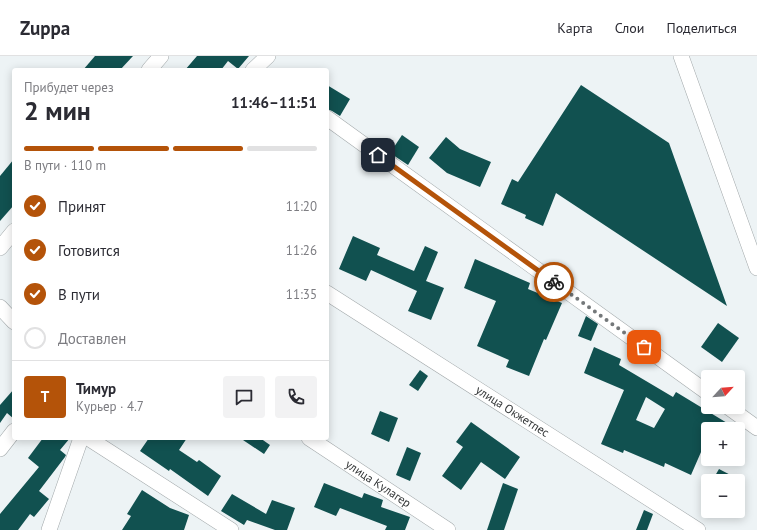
<!DOCTYPE html>
<html lang="ru">
<meta charset="utf-8">
<style>
body{margin:0;font-family:"PT Sans",sans-serif;background:#f2f2f3;color:#2b2b33;height:100vh;display:flex;flex-direction:column;font-size:15px;white-space:nowrap}
*{box-sizing:border-box;margin:0}
p{font-size:13px;color:#7c7c81}
.icon{flex:none;width:22px;height:22px;fill:none;stroke:currentColor;stroke-width:2;stroke-linecap:round;stroke-linejoin:round}
.map{position:relative;flex:1;overflow:hidden}
.details{position:absolute;left:12px;top:12px;width:317px;height:372px;display:flex;flex-direction:column;background:#fff;border-radius:4px;box-shadow:0 2px 10px #0003}
.details>*{flex:none}
.needle{width:26px;rotate:64deg}
.tools{position:absolute;left:701px;top:314px;display:grid;gap:8px}
.tools a{display:grid;place-items:center;width:44px;height:44px;border-radius:4px;background:#fff;box-shadow:0 2px 10px #0003;font-size:20px}
.pin{position:absolute;display:grid;place-items:center;width:34px;height:34px;color:#fff;margin:-17px;border-radius:8px;box-shadow:0 2px 6px #0006}
.courier{position:absolute;display:grid;place-items:center;width:40px;height:40px;margin:-20px;border:3px solid #b45309;border-radius:50%;background:#fff;color:#222;box-shadow:0 1px 5px #0007}
.headline em{font-style:normal;font-weight:700}
.headline div{display:flex;flex-direction:column-reverse}
.headline{display:flex;align-items:center;justify-content:space-between;height:68px;padding:0 12px}
h1{font-size:26px;font-weight:700;line-height:30px}
.bar{display:grid;grid-template-columns:repeat(4,1fr);gap:6px 4px;align-content:center;height:48px;padding:0 12px}
.bar i{height:5px;border-radius:3px;background:#e1e1e2}
.bar .selected{background:#b45309}
.bar p{grid-column:span 4}
.line{display:flex;align-items:center;gap:10px;padding:0 12px;border-top:1px solid #e1e1e2}
.line div{flex:1}
.round{display:grid;place-items:center;flex:none;width:42px;height:42px;border-radius:4px;background:#f2f2f3}
ol{padding:0 12px;list-style:none}
li{display:flex;align-items:center;gap:12px;height:44px}
li p{margin-inline-start:auto}
li .icon{padding:4px;border-radius:50%;background:#b45309;color:#fff;stroke-width:4}
li:last-child{color:#7c7c81}
li i{width:22px;height:22px;border:2px solid #e1e1e2;border-radius:50%}
header{display:flex;align-items:center;gap:24px;box-sizing:border-box;height:56px;padding:0 20px;background:#fff;border-bottom:1px solid #e1e1e2}
header strong{font-size:19px}
nav{display:flex;gap:22px;margin-inline-start:auto;font-size:14px}
.map>svg:first-child{display:block}
.building{fill:#115150;fill-rule:evenodd}
.lines{fill:none;stroke-linecap:round;stroke-linejoin:round}
.street-casing{stroke:#a2a8aa;stroke-width:16}
.street{stroke:#fff;stroke-width:15}
.done{stroke:#74787a;stroke-width:4;stroke-dasharray:0 7.2}
.route{stroke:#b45309;stroke-width:5}
.labels{text-anchor:middle;stroke-width:4;stroke-linejoin:round;paint-order:stroke}
.street-label{font-size:12px;fill:#333637;stroke:#fff}
</style>
<header>
<strong>Zuppa</strong>
<nav><a>Карта</a><a>Слои</a><a>Поделиться</a></nav>
</header>
<div class="map">
<svg width="757" height="474" viewBox="0 0 757 474">
<rect width="100%" height="100%" fill="#edf3f5"/>
<g class="building">
<path d="M95,0H133L120,14H83Z"/>
<path d="M197,0H249L238,13L228,5L221,14H185Z"/>
<path d="M327,29L350,43L340,60L332,55L327,53Z"/>
<path d="M581,29L669,87L727,250L556,137L543,170L525,162L526,159L501,148L512,123L518,126Z"/>
<path d="M402,79L419,91L408,109L390,97Z"/>
<path d="M446,81L460,93L491,106L480,131L447,117L429,102Z"/>
<path d="M14,103V149L0,165V120Z"/>
<path d="M353,180L380,192L377,199L414,215L425,190L438,196L426,225L444,232L431,264L408,255L417,235L371,214L366,225L339,213Z"/>
<path d="M475,203L530,227L528,233L562,247L546,284L544,283L529,320L506,311L509,304L477,290L496,245L464,232Z"/>
<path d="M586,260L598,268L591,285L578,280Z"/>
<path d="M718,267L739,282L722,306L701,291Z"/>
<path d="M594,291L621,303L619,309L673,341L676,336L737,373H708V380L691,419L665,407L664,411L624,394L623,397L601,388L624,334L584,317ZM646,341L665,353L654,372L636,364Z"/>
<path d="M420,314L428,320L418,335L409,329Z"/>
<path d="M14,333V363L7,357L0,367V349Z"/>
<path d="M380,355L398,362L389,386L371,378Z"/>
<path d="M471,366L520,401L505,423L481,406L461,434L442,420L463,391L456,386Z"/>
<path d="M43,382H70L60,394L66,399L65,401L39,435L49,443L34,461L30,458L18,474H0V458L39,411L28,402Z"/>
<path d="M149,382H187L179,394L197,406L199,404L221,420L208,440L170,413L169,415L140,395Z"/>
<path d="M240,382H260L270,389L264,398Z"/>
<path d="M407,391L421,397L410,425L396,419Z"/>
<path d="M719,413L742,425H712Z"/>
<path d="M324,427L362,442L364,437L383,444L381,451L410,461L405,474H385L387,470L340,452L336,460L314,451Z"/>
<path d="M503,427L518,433L504,474H487Z"/>
<path d="M142,434L170,452L189,459L184,474H122L131,460L127,458Z"/>
<path d="M232,438L266,458L272,444L295,452L287,474H275L247,464L244,469L221,455Z"/>
<path d="M644,454L653,458L647,474H636Z"/>
</g>
<g class="lines">
<g class="street-casing">
<g id="street">
<path d="M681,0L757,212"/>
<path d="M149,14L161,0"/>
<path d="M253,14L268,0"/>
<path d="M327,62L708,337"/>
<path d="M0,192L14,175"/>
<path id="s1" d="M327,237L698,474"/>
<path d="M0,251L14,266"/>
<path d="M728,351L757,372"/>
<path d="M88,382L231,474"/>
<path id="s2" d="M309,382L448,474"/>
<path d="M0,393L14,375"/>
<path d="M49,474L81,382"/>
</g>
</g>
<use href="#street" class="street"/>
</g>
<g class="lines">
<path class="done" d="M554,226L644,291"/>
<path class="route" d="M378,99L554,226"/>
</g>
<g class="labels">
<g class="street-label">
<text dy="4" stroke="none"><textPath href="#s1" startOffset="220">улица Окжетпес</textPath></text>
<text dy="4" stroke="none"><textPath href="#s2" startOffset="83">улица Кулагер</textPath></text>
</g>
</g>
</svg>
<div class="tools">
<a><svg class="needle" viewBox="-14 -14 28 28"><path d="M0-13l5 13h-10z" fill="#e53935"/><path d="M0 13l5-13h-10z" fill="#7c7c81"/></svg></a>
<a>+</a>
<a>−</a>
</div>
<div class="pin" style="left:644px;top:291px;background:#ea580c"><svg class="icon" aria-label="bag" viewBox="0 0 24 24"><path d="M5 8h14l-1 12H6zM9 8a3 3 0 0 1 6 0"/></svg></div>
<div class="pin" style="left:378px;top:99px;background:#1f2937"><svg class="icon" aria-label="home" viewBox="0 0 24 24"><path d="M3 11l9-7 9 7M6 9v11h12V9"/></svg></div>
<div class="courier" style="left:554px;top:226px"><svg class="icon" aria-label="bike" viewBox="0 0 24 24"><circle cx="6" cy="16" r="4"/><circle cx="18" cy="16" r="4"/><path d="M6 16l4-8h5l3 8M10 8l3 8H6M13 5h3"/></svg></div>
<section class="details">
<div class="headline"><div><h1>2 мин</h1><p>Прибудет через</p></div><em>11:46–11:51</em></div>
<div class="bar"><i class="selected"></i><i class="selected"></i><i class="selected"></i><i></i><p>В пути · 110 m</p></div>
<ol>
<li><svg class="icon" aria-label="check" viewBox="0 0 24 24"><path d="M5 12l5 5 9-10"/></svg>Принят<p>11:20</p></li>
<li><svg class="icon" aria-label="check" viewBox="0 0 24 24"><path d="M5 12l5 5 9-10"/></svg>Готовится<p>11:26</p></li>
<li><svg class="icon" aria-label="check" viewBox="0 0 24 24"><path d="M5 12l5 5 9-10"/></svg>В пути<p>11:35</p></li>
<li><i></i>Доставлен</li>
</ol>
<div class="line" style="height:72px"><b class="round" style="background:#b45309;color:#fff">Т</b><div><b>Тимур</b><p>Курьер · 4.7</p></div><a class="round"><svg class="icon" aria-label="chat" viewBox="0 0 24 24"><path d="M4 5h16v11H9l-5 4z"/></svg></a><a class="round"><svg class="icon" aria-label="phone" viewBox="0 0 24 24"><path d="M5 4h4l2 5-3 2q2 4 5 5l2-3 5 2v4C11 20 4 13 5 4z"/></svg></a></div>
</section>
</div>
